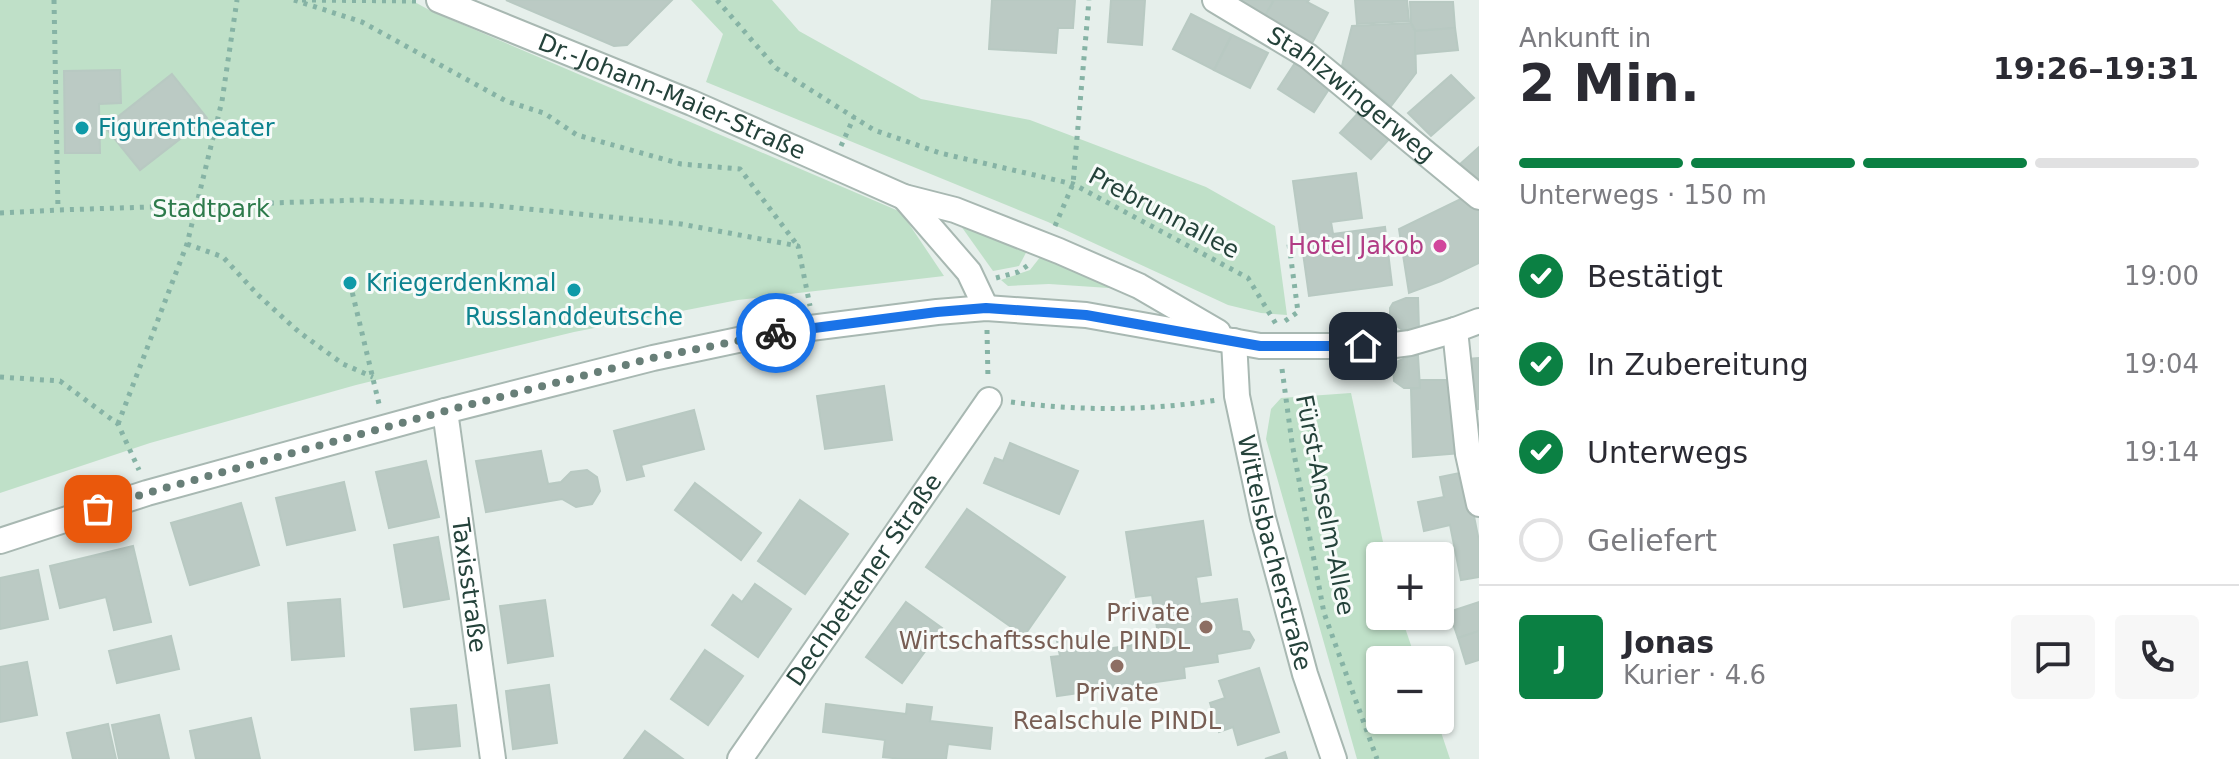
<!DOCTYPE html>
<html lang="de">
<meta charset="utf-8">
<style>
body{margin:0;font-family:"DejaVu Sans",sans-serif;background:#f7f7f7;color:#2b2b33;height:100vh;display:flex;flex-direction:column;font-size:30px;white-space:nowrap}
*{box-sizing:border-box;margin:0}
p{font-size:26px;color:#7c7c81}
.icon{flex:none;width:44px;height:44px;fill:none;stroke:currentColor;stroke-width:2;stroke-linecap:round;stroke-linejoin:round}
.map{position:relative;flex:1;overflow:hidden}
.details{display:flex;flex-direction:column;background:#fff;width:760px}
.details>*{flex:none}
.fabs{position:absolute;left:1366px;top:542px;display:grid;gap:16px}
.fabs a{display:grid;place-items:center;width:88px;height:88px;border-radius:8px;background:#fff;box-shadow:0 2px 6px #0004;font-size:40px}
.pin{position:absolute;display:grid;place-items:center;width:68px;height:68px;color:#fff;margin:-34px;border-radius:16px;box-shadow:0 4px 12px #0006}
.courier{position:absolute;display:grid;place-items:center;width:80px;height:80px;margin:-40px;border:6px solid #1a73e8;border-radius:50%;background:#fff;color:#222;box-shadow:0 2px 10px #0007}
.headline em{font-style:normal;font-weight:600}
.headline div{display:flex;flex-direction:column-reverse}
.headline{display:flex;align-items:center;justify-content:space-between;height:136px;padding:0 40px}
h1{font-size:52px;font-weight:600;line-height:60px}
.bar{display:grid;grid-template-columns:repeat(4,1fr);gap:12px 8px;align-content:center;height:96px;padding:0 40px}
.bar i{height:10px;border-radius:6px;background:#e1e1e2}
.bar .on{background:#0b8043}
.bar p{grid-column:span 4}
.line{display:flex;align-items:center;gap:20px;padding:0 40px;border-top:2px solid #e1e1e2}
.line div{flex:1}
.round{display:grid;place-items:center;flex:none;width:84px;height:84px;border-radius:8px;background:#f7f7f7}
ol{padding:0 40px;list-style:none}
li{display:flex;align-items:center;gap:24px;height:88px}
li p{margin-inline-start:auto}
li .icon{padding:8px;border-radius:50%;background:#0b8043;color:#fff;stroke-width:4}
li:last-child{color:#7c7c81}
li i{width:44px;height:44px;border:4px solid #e1e1e2;border-radius:50%}
main{display:flex;flex:1;min-height:0}
.map>svg:first-child{display:block}
.green{fill:#bfe0c8}
.building{fill:#bbcac4;stroke:#b8c9c2;stroke-width:2}
.lines{fill:none;stroke-linecap:round;stroke-linejoin:round}
.minor-casing{stroke:#a8b8b2;stroke-width:28}
.path{stroke:#86b3a5;stroke-width:5;stroke-dasharray:4 6;stroke-linecap:butt}
.minor{stroke:#fff;stroke-width:24}
.done{stroke:#687f78;stroke-width:8;stroke-dasharray:0 14.4}
.route{stroke:#1a73e8;stroke-width:10}
.culture-dot{fill:#0f9aa8;stroke:#f7fbf9;stroke-width:3}
.hotel-dot{fill:#d1479c;stroke:#f7fbf9;stroke-width:3}
.education-dot{fill:#8d6e63;stroke:#f7fbf9;stroke-width:3}
.labels{text-anchor:middle;stroke-width:6;stroke-linejoin:round;paint-order:stroke}
.street-label{font-size:24px;fill:#24423a;stroke:#f7fbf9}
.culture-label{font-size:24px;fill:#0d838f;stroke:#f7fbf9;text-anchor:start}
.park-label{font-size:24px;fill:#2d7a4b;stroke:#f7fbf9}
.hotel-label{font-size:24px;fill:#b23c85;stroke:#f7fbf9;text-anchor:end}
.education-label{font-size:24px;fill:#785e54;stroke:#f7fbf9;text-anchor:end}
</style>
<main>
<div class="map">
<svg width="1479" height="759" viewBox="0 0 1479 759">
<rect width="100%" height="100%" fill="#e6efeb"/>
<g class="green">
<path d="M0,0H411L431,11L901,212L944,276L738,300L574,332L356,385L150,443L0,493Z"/>
<path d="M691,0H772L799,31L921,99L1030,120L1206,187L1275,226L1287,315L1261,313L1228,305L1048,222L706,82L723,34Z"/>
<path d="M956,219L1029,247L1019,266L993,271Z"/>
<path d="M1041,256L1110,284L1109,288L1049,284L1008,286L1001,280L1030,270Z"/>
<path d="M1351,393L1386,556H1380V616H1401L1416,660H1380V720H1437L1450,759H1357L1266,439L1271,409L1281,398Z"/>
</g>
<g class="building">
<path d="M506,0H672L627,45L614,46Z"/>
<path d="M992,0H1075L1073,28H1058L1056,53L989,49Z"/>
<path d="M1111,0H1145L1142,45L1108,42Z"/>
<path d="M1238,0H1274L1265,16Z"/>
<path d="M1274,0H1309L1307,2L1328,13L1311,45L1265,16Z"/>
<path d="M1355,0H1407L1409,21L1357,24Z"/>
<path d="M1410,2H1453L1455,28L1415,31L1411,23Z"/>
<path d="M1191,14L1232,35L1214,70L1173,49Z"/>
<path d="M1411,23L1415,31L1416,73L1391,106L1342,66L1352,26Z"/>
<path d="M1455,28L1458,50L1415,54V31Z"/>
<path d="M1232,35L1268,53L1250,88L1214,70Z"/>
<path d="M1295,63L1331,86L1314,112L1278,89Z"/>
<path d="M120,70L121,103L99,104L100,153H65L64,71Z"/>
<path d="M172,74L207,118L140,170L105,127Z"/>
<path d="M1451,75L1474,98L1431,136L1408,113Z"/>
<path d="M1360,111L1390,138L1371,159L1340,133Z"/>
<path d="M1479,147V182L1458,166Z"/>
<path d="M1356,173L1362,218L1331,222L1333,234L1385,227L1392,285L1309,296L1293,181Z"/>
<path d="M1465,197L1479,209V263L1441,281L1409,293L1399,229Z"/>
<path d="M1406,298H1418L1419,330L1401,329L1390,321V308L1393,303Z"/>
<path d="M1410,356H1418L1420,388H1404L1394,381L1393,367L1396,362Z"/>
<path d="M1479,358V409L1469,410L1467,359Z"/>
<path d="M1420,380H1456L1461,453L1413,457L1411,389L1420,388Z"/>
<path d="M884,386L892,440L825,449L817,396Z"/>
<path d="M694,410L704,449L641,465L644,476L627,480L614,431Z"/>
<path d="M1010,443L1078,471L1059,514L984,483L995,458L1003,461Z"/>
<path d="M541,451L548,484L561,482L571,472L587,470L597,477L600,491L592,504L576,507L562,499L486,512L476,461Z"/>
<path d="M426,461L439,517L389,528L376,472Z"/>
<path d="M1465,472L1479,541V577L1461,580L1450,525L1424,531L1418,502L1444,497L1440,477Z"/>
<path d="M344,482L355,530L287,545L276,498Z"/>
<path d="M695,483L761,533L741,560L675,510Z"/>
<path d="M800,500L848,534L805,594L758,561Z"/>
<path d="M241,503L259,565L190,585L171,523Z"/>
<path d="M967,509L1065,577L1024,636L926,567Z"/>
<path d="M1203,521L1211,575L1196,577L1200,604L1237,599L1242,631L1249,632L1254,640L1250,648L1217,654L1218,662L1184,667L1185,678L1057,696L1051,657L1060,656L1057,641L1087,637L1088,641L1098,640L1100,650L1159,641L1152,595L1136,597L1126,532Z"/>
<path d="M438,537L449,599L404,607L394,545Z"/>
<path d="M133,546L151,622L114,630L106,597L60,608L50,566Z"/>
<path d="M38,570L48,619L0,629V578Z"/>
<path d="M755,584L791,609L758,657L712,625L733,595L742,602Z"/>
<path d="M340,599L344,656L292,660L288,603Z"/>
<path d="M545,600L553,656L508,663L500,606Z"/>
<path d="M906,602L942,628L902,683L866,657Z"/>
<path d="M1479,602V631L1458,638L1449,612Z"/>
<path d="M1479,631V660L1466,664L1458,638Z"/>
<path d="M171,636L179,669L117,683L109,651Z"/>
<path d="M705,650L743,676L708,725L671,699Z"/>
<path d="M27,662L37,715L0,722V667Z"/>
<path d="M1259,668L1279,732L1238,745L1233,727L1219,732L1210,703L1225,698L1219,681Z"/>
<path d="M549,685L557,743L513,749L506,691Z"/>
<path d="M826,704L906,714L907,704L932,707L930,721L992,728L990,749L948,744L946,759H902L883,757L885,740L823,732Z"/>
<path d="M456,705L460,746L415,750L411,709Z"/>
<path d="M159,715L169,759H119L112,725Z"/>
<path d="M251,718L260,759H196L190,731Z"/>
<path d="M108,724L116,759H73L67,733Z"/>
<path d="M645,731L683,759H624Z"/>
<path d="M1285,752L1287,759H1265Z"/>
</g>
<g class="lines">
<g class="minor-casing">
<g id="minor">
<path id="s1" d="M439,0L692,103L904,197L955,210L1059,251L1139,286L1218,332"/>
<path id="s2" d="M1215,0L1308,56L1479,197"/>
<path d="M904,197L969,272L986,308"/>
<path d="M1455,330L1468,454L1479,504"/>
<path id="s3" d="M1234,341L1237,396L1263,518L1305,674L1334,759"/>
<path id="s4" d="M445,411L493,759"/>
<path d="M0,541L147,493L445,411L653,358L771,333L937,312L986,308L1086,315L1260,346H1387L1410,343L1455,330L1479,321"/>
<path id="s5" d="M740,759L989,400"/>
</g>
</g>
<g class="path">
<path d="M54,0L58,210"/>
<path d="M294,0L362,22L506,101L544,113L577,135L681,164L740,169L798,246"/>
<path d="M302,0L416,1"/>
<path d="M717,0L776,68L874,130L940,153L1073,184L1248,278L1276,324"/>
<path d="M841,146L854,117"/>
<path d="M0,213L58,210L361,200L487,205L681,224L798,246L810,306"/>
<path d="M1055,226L1073,184L1089,0"/>
<path d="M187,244L223,257L258,295L299,332L343,364L373,377"/>
<path d="M996,278L1018,272L1030,264"/>
<path d="M350,283L380,408"/>
<path d="M1285,321L1298,312L1289,244L1302,243"/>
<path d="M987,330L988,380"/>
<path d="M1282,369L1292,443L1324,613L1377,759"/>
<path d="M0,377L60,381L118,424L139,470"/>
<path d="M1011,402C1080,411 1148,411 1217,400"/>
<path d="M118,424L187,244L222,101L237,0"/>
</g>
<use href="#minor" class="minor"/>
</g>
<g class="lines">
<path class="done" d="M98,509L147,493L445,411L653,358L776,333"/>
<path class="route" d="M776,333L937,312L986,308L1086,315L1260,346H1363"/>
</g>
<g class="culture-dot">
<circle cx="82" cy="128" r="8"/>
<circle cx="350" cy="283" r="8"/>
<circle cx="574" cy="290" r="8"/>
</g>
<circle class="hotel-dot" cx="1440" cy="246" r="8"/>
<g class="education-dot">
<circle cx="1206" cy="627" r="8"/>
<circle cx="1117" cy="666" r="8"/>
</g>
<g class="labels">
<g class="street-label">
<text dy="8" stroke="none"><textPath href="#s2" startOffset="166">Stahlzwingerweg</textPath></text>
<text dy="8" stroke="none"><textPath href="#s1" startOffset="252">Dr.-Johann-Maier-Straße</textPath></text>
<text transform="translate(1164 213) rotate(28)" y="8">Prebrunnallee</text>
<text transform="translate(1325 505) rotate(79)" y="8">Fürst-Anselm-Allee</text>
<text dy="8" stroke="none"><textPath href="#s3" startOffset="216">Wittelsbacherstraße</textPath></text>
<text dy="8" stroke="none"><textPath href="#s5" startOffset="218">Dechbettener Straße</textPath></text>
<text dy="8" stroke="none"><textPath href="#s4" startOffset="176">Taxisstraße</textPath></text>
</g>
<g class="culture-label">
<text x="98" y="136">Figurentheater</text>
<text x="366" y="291">Kriegerdenkmal</text>
<text x="574" y="325" text-anchor="middle">Russlanddeutsche</text>
</g>
<g class="park-label">
<text x="211" y="217">Stadtpark</text>
</g>
<g class="hotel-label">
<text x="1424" y="254">Hotel Jakob</text>
</g>
<g class="education-label">
<text x="1190" y="621">Private<tspan x="1190" dy="28">Wirtschaftsschule PINDL</tspan></text>
<text x="1117" y="701" text-anchor="middle">Private<tspan x="1117" dy="28">Realschule PINDL</tspan></text>
</g>
</g>
</svg>
<div class="fabs">
<a>+</a>
<a>−</a>
</div>
<div class="pin" style="left:98px;top:509px;background:#ea580c"><svg class="icon" aria-label="bag" viewBox="0 0 24 24"><path d="M5 8h14l-1 12H6zM9 8a3 3 0 0 1 6 0"/></svg></div>
<div class="pin" style="left:1363px;top:346px;background:#1f2937"><svg class="icon" aria-label="home" viewBox="0 0 24 24"><path d="M3 11l9-7 9 7M6 9v11h12V9"/></svg></div>
<div class="courier" style="left:776px;top:333px"><svg class="icon" aria-label="bike" viewBox="0 0 24 24"><circle cx="6" cy="16" r="4"/><circle cx="18" cy="16" r="4"/><path d="M6 16l4-8h5l3 8M10 8l3 8H6M13 5h3"/></svg></div>
</div>
<section class="details">
<div class="headline"><div><h1>2 Min.</h1><p>Ankunft in</p></div><em>19:26–19:31</em></div>
<div class="bar"><i class="on"></i><i class="on"></i><i class="on"></i><i></i><p>Unterwegs · 150 m</p></div>
<ol>
<li><svg class="icon" aria-label="check" viewBox="0 0 24 24"><path d="M5 12l5 5 9-10"/></svg>Bestätigt<p>19:00</p></li>
<li><svg class="icon" aria-label="check" viewBox="0 0 24 24"><path d="M5 12l5 5 9-10"/></svg>In Zubereitung<p>19:04</p></li>
<li><svg class="icon" aria-label="check" viewBox="0 0 24 24"><path d="M5 12l5 5 9-10"/></svg>Unterwegs<p>19:14</p></li>
<li><i></i>Geliefert</li>
</ol>
<div class="line" style="height:144px"><b class="round" style="background:#0b8043;color:#fff">J</b><div><b>Jonas</b><p>Kurier · 4.6</p></div><a class="round"><svg class="icon" aria-label="chat" viewBox="0 0 24 24"><path d="M4 5h16v11H9l-5 4z"/></svg></a><a class="round"><svg class="icon" aria-label="phone" viewBox="0 0 24 24"><path d="M5 4h4l2 5-3 2q2 4 5 5l2-3 5 2v4C11 20 4 13 5 4z"/></svg></a></div>
</section>
</main>
